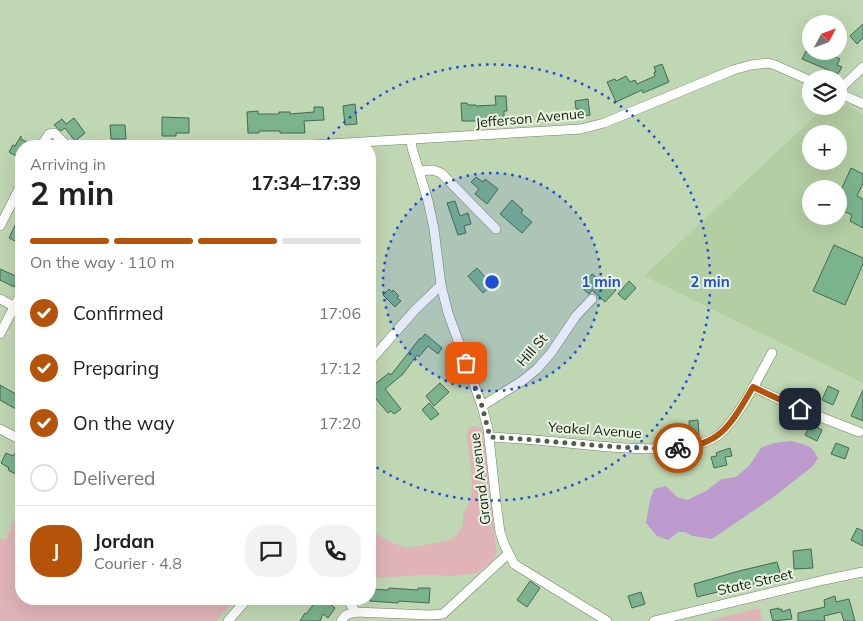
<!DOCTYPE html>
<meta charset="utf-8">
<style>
body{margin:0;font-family:Mulish,sans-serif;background:#f2f2f2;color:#202124;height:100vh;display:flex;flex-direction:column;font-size:19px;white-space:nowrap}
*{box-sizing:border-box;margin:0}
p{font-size:16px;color:#757577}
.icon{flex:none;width:28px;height:28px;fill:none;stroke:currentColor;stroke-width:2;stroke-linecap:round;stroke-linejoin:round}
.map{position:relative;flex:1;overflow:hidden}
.side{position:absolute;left:15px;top:140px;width:361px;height:465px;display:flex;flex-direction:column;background:#fff;border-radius:20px;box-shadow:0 5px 20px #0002}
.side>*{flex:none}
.needle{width:32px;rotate:49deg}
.buttons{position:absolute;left:802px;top:15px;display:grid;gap:10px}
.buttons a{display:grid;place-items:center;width:45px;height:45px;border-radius:50%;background:#fff;box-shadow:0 5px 20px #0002;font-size:25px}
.pin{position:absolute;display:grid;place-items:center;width:42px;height:42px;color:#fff;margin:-21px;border-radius:10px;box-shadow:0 2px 8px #0006}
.courier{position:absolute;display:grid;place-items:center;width:50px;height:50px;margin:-25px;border:4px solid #b45309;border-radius:50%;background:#fff;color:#222;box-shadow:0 1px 6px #0007}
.headline em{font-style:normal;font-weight:700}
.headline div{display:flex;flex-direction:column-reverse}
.headline{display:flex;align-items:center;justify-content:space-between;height:85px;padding:0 15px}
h1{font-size:32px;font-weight:700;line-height:38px}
.bar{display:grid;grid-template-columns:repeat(4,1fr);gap:8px 5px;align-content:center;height:60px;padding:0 15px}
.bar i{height:6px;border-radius:4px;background:#e0e0e0}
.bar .on{background:#b45309}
.bar p{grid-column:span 4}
.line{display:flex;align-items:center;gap:12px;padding:0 15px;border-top:1px solid #e0e0e0}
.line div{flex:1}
.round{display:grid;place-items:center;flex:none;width:52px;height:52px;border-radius:20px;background:#f2f2f2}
ol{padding:0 15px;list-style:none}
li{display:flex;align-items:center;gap:15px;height:55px}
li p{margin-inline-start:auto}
li .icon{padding:5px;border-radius:50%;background:#b45309;color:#fff;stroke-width:4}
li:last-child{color:#757577}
li i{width:28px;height:28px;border:2px solid #e0e0e0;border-radius:50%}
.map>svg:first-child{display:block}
.built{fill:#b3cea3;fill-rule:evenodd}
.green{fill:#e0b4b7}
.water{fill:#bc9ace}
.building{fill:#7ab38c;stroke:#466850}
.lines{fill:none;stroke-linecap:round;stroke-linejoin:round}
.minor-casing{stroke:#708463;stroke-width:10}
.minor{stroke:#fff;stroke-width:9}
.done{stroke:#515e49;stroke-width:5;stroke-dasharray:0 9}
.route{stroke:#b45309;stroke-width:6}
.ring{fill:none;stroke:#1d4ed8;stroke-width:2.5;stroke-dasharray:2.5 5}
.labels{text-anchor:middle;stroke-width:4;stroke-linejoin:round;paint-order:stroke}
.street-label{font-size:14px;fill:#151d10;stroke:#e8f3e1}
.centre{fill:#1d4ed8;stroke:#e8f3e1;stroke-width:2.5}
.ring-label{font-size:15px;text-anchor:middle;font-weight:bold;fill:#1d4ed8;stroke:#e8f3e1;stroke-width:4;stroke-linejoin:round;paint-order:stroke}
</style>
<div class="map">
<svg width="863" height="621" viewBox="0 0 863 621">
<rect width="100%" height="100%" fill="#c0d7b3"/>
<path class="built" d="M839,103L863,114V383L644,276L826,106H839ZM811,134H839V161H811ZM811,189H839V216H811Z"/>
<g class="green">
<path d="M473,426L481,428L487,455L489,491L497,553L492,561L477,573L454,576L426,575L374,578L370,576V527L381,537L395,544L408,548L451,540L458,534L463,525V513C480,498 467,452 467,430Z"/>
<path d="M21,503V599H236L216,621H0V539L6,540Z"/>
<path d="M759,608L763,621H707Z"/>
</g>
<path class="water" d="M791,441C805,445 812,444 818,458L813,466L772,498L712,539L693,536L684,532H678L668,540L657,536L646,523L650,500L654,489L666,486L677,497L687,500L706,491L722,479L736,477L749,466L761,448L774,443Z"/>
<g class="building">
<path d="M863,24V38L857,44L850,36Z"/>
<path d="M806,51H818L831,57L832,55L840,59L837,65L842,67L838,74L802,59Z"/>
<path d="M662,64L669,82L643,93L642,90L616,102L607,82L615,79L616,81L626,76L630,82L635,80L637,84L655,76L654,72H656L654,67Z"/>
<path d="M495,96H506L507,111H504V119H492V121L480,122V121H462L461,103H467L468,105H476V106L496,105Z"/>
<path d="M588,99L590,115L580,117L579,109H576L575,101Z"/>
<path d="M355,104L357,124L345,125L343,106Z"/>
<path d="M314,107H323L324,120L304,121L305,133H280V131H259V133H248L247,112L258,111V114H279V112H290V114L314,112Z"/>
<path d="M162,117L189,118V133H176V136H162Z"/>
<path d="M74,118L85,133L75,141L65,128L61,131L54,125L62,119L66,124Z"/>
<path d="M110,125H125L126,139H111Z"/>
<path d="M21,136V139L34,146H21V159L9,152L13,145L15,146Z"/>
<path d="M851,168L863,174V183L857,196L863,199V228L850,221L852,215L839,209V195Z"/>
<path d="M476,177L483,182L485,179L498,189L487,204L475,194L479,189L471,182Z"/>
<path d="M512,200L523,210L521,213L532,222L522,233L500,214Z"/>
<path d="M455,201L460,216L468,213L471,224L464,226L466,233L458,235L447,203Z"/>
<path d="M21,213V244L9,238Z"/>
<path d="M834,245L863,258V264L845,305L813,291Z"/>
<path d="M477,268L492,285L483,293L468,276Z"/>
<path d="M0,269L18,277L14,287L0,280Z"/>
<path d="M592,274L606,285L608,283L616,290L605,302L592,290L589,294L581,287Z"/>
<path d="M629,281L636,288L625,300L618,294Z"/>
<path d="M389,289L392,292L393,290L399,296L397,298L401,301L395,307L383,295Z"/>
<path d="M425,334L442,348L438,354L428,346L419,357L417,355L403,374L385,389L401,409L394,414L391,411L388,413L370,392V388L389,373L391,375L420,338L421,339Z"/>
<path d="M440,383L449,392L434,406L426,396Z"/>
<path d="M0,385L21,397V412L0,400Z"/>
<path d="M828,386L839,391L833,405L822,400Z"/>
<path d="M863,390V421L851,416Z"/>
<path d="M429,403L439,414L431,420L422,410Z"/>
<path d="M698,420L699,435L690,436L689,421Z"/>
<path d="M811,424L822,430L817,441L805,435Z"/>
<path d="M836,443L849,448L845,459L831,454Z"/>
<path d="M730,448L732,456L725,457L727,465L714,468L711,457L717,456L716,453L721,451Z"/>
<path d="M6,453L13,456L15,453L21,456V477L8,470L9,468L1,463Z"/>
<path d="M857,528L863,531V546L851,540Z"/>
<path d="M811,549L813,568L794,569L793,551Z"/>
<path d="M777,562L781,576L747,586V585L697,597L694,584L739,571Z"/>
<path d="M530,581L540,588L527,607L517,600Z"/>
<path d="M389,588L418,590V588H430L429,603L399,601L398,603L370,601V589L388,590Z"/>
<path d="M641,592L645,604L632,608L628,596Z"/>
<path d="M835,596L836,602L849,599L855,621H844L841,612L824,616L825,621H798V613L825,607L824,600Z"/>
<path d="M318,599H323L335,608L328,618L323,614L320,621H300L305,613L306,614Z"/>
<path d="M779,608V610L782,609V612L790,609L792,619L773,621L770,610Z"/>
</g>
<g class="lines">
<g class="minor-casing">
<g id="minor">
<path d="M839,90L863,67"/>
<path d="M839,93L863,104"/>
<path d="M411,140L412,148L428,201L434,229L441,285L448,313L482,406L488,429L496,502L500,532L504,544L514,564L607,621"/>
<path d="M41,146L49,134L54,133L67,146"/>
<path d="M295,146L581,129L604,123L733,70L751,65L768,63L775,65L811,81"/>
<path d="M420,171L433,170L441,173L496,229"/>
<path d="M0,226L21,185"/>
<path d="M0,299L21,310"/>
<path d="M0,334L21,294"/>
<path d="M370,361L415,310L441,285"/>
<path d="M753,387L800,409L859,432"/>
<path d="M482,406L522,381L537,369L551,353L576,316L592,299"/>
<path d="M370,415L371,416"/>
<path d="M0,429L21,440"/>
<path d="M490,437C509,438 527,439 546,441C586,444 692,461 721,433C740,416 759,376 772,353"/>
<path d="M348,599L355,612"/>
<path d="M228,621L247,599"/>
<path d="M341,621L346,615L355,612L430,615L443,614L508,554"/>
<path d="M654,621L824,580L863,572"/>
</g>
</g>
<use href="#minor" class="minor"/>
</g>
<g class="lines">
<path class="done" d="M466,363L482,406L490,437C552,440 615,450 678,448"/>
<path class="route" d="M678,448C722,445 732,422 753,387L800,409"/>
</g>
<circle cx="492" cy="282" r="109" fill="#1d4ed8" fill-opacity=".12"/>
<g class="ring">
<circle cx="492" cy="282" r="109"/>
<path d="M323 145A218 218 0 1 1 370 463"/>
</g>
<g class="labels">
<g class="street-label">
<text transform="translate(530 118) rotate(-5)" y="5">Jefferson Avenue</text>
<text transform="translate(532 350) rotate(-49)" y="5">Hill St</text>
<text transform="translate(595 430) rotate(4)" y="5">Yeakel Avenue</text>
<text transform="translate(480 479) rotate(-97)" y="5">Grand Avenue</text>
<text transform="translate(755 582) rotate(-13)" y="5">State Street</text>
</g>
</g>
<circle cx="492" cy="282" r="8" class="centre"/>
<g class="ring-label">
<text x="601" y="287">1 min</text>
<text x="710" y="287">2 min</text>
</g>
</svg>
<div class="buttons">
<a><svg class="needle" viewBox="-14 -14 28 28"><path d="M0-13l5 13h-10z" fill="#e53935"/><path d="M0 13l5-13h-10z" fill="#757577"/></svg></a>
<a><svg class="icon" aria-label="layers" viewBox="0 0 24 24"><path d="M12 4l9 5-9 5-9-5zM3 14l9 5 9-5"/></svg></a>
<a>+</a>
<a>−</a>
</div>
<div class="pin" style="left:466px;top:363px;background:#ea580c"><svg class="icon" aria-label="bag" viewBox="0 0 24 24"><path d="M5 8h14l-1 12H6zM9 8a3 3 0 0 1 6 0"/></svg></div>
<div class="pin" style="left:800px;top:409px;background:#1f2937"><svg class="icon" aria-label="home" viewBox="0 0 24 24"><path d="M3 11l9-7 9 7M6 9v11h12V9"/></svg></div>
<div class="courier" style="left:678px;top:448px"><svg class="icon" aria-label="bike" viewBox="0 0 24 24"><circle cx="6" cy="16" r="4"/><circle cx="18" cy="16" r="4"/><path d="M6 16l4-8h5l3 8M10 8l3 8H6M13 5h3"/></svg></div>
<section class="side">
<div class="headline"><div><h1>2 min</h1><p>Arriving in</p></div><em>17:34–17:39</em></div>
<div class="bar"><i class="on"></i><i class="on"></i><i class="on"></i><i></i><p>On the way · 110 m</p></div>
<ol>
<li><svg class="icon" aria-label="check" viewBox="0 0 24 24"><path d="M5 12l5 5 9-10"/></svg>Confirmed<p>17:06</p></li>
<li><svg class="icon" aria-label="check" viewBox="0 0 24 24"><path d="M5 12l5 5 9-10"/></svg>Preparing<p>17:12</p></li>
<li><svg class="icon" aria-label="check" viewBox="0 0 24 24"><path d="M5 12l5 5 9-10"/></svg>On the way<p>17:20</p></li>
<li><i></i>Delivered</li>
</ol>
<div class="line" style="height:90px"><b class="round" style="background:#b45309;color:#fff">J</b><div><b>Jordan</b><p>Courier · 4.8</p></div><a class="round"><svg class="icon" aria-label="chat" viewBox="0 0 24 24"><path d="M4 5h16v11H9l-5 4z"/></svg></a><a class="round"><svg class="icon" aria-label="phone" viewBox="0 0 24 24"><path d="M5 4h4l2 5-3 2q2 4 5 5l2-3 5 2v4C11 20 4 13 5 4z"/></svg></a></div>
</section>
</div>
